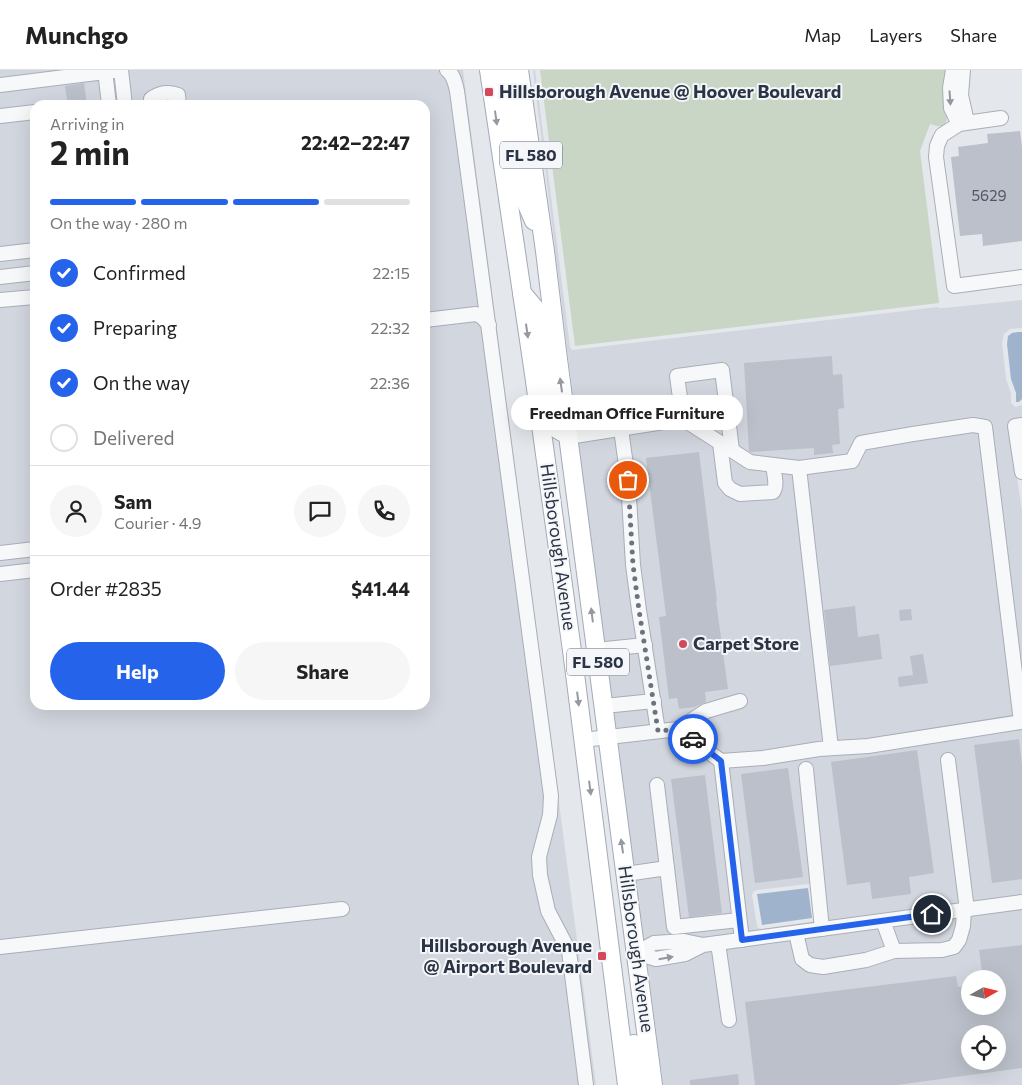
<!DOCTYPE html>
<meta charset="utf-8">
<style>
body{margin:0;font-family:Commissioner,sans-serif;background:#f6f6f6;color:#222;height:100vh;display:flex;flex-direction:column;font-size:19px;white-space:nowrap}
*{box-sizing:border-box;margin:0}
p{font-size:16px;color:#767676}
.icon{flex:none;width:28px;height:28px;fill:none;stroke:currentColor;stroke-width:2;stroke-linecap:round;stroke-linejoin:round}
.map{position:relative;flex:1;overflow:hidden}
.drawer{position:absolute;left:30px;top:30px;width:400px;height:610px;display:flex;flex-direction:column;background:#fff;border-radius:15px;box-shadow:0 5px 20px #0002}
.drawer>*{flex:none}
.needle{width:32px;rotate:82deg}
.fabs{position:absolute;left:961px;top:900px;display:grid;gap:10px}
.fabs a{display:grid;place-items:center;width:45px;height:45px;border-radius:50%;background:#fff;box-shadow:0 5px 20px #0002;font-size:25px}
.pin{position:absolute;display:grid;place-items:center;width:42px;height:42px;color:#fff;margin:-21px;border:2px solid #fff;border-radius:50%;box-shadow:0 1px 5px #0007}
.courier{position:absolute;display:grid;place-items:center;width:50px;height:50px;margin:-25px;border:4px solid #2563eb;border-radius:50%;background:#fff;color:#222;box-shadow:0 1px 6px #0007}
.bubble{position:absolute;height:35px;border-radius:18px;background:#fff;box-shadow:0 5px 20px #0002;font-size:16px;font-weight:700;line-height:35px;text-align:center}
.headline em{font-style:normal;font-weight:700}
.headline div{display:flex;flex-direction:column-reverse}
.headline{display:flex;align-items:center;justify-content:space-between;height:85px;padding:0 20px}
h1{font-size:32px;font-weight:700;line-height:38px}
.bar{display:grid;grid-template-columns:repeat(4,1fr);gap:8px 5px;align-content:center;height:60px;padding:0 20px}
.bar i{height:6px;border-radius:4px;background:#e0e0e0}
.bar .current{background:#2563eb}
.bar p{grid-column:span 4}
.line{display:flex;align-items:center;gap:12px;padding:0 20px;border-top:1px solid #e0e0e0}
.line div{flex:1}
.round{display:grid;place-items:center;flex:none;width:52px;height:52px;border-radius:26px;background:#f6f6f6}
ol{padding:0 20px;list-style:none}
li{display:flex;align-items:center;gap:15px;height:55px}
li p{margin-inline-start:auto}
li .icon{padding:5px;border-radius:50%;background:#2563eb;color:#fff;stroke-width:4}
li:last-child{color:#767676}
li i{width:28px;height:28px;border:2px solid #e0e0e0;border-radius:50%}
.button{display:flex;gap:10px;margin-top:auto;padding:10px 20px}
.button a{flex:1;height:58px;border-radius:30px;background:#2563eb;color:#fff;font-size:20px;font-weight:700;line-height:58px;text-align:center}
.button a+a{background:#f6f6f6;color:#222}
header{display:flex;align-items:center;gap:30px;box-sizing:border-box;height:70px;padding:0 25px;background:#fff;border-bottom:1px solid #e0e0e0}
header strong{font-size:24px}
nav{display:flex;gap:28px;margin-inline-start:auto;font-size:18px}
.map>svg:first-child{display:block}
.built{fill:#d2d6de;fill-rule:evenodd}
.green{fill:#c9d6c5}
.water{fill:#9fb4cc}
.building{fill:#bbc0ca;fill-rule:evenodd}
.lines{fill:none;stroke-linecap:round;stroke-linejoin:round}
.minor-casing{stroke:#a9aeb7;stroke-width:16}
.major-casing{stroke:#a3abb8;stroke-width:20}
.minor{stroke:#f7f8fa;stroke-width:14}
.major{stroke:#fff;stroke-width:18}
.oneway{fill:#9196a0}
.oneway2{fill:#959aa2}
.done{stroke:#6c737f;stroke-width:5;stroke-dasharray:0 9}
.route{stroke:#2563eb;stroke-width:6}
.poi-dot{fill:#d1495b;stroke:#f4f6f9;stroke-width:2}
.labels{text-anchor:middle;stroke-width:4;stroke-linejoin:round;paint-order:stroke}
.number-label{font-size:15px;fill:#4f5766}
.shield{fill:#f4f6f9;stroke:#676e7b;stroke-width:1}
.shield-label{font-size:16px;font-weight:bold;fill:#2b3445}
.poi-label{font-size:18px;font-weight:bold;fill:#2b3445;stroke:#f4f6f9;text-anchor:start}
.street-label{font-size:18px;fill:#2b3445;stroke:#f4f6f9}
</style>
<header>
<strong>Munchgo</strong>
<nav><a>Map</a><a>Layers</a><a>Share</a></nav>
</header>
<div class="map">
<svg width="1022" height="1015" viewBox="0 0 1022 1015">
<rect width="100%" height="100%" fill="#e4e7ec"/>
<g class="built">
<path d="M0,0H463L596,1015H0ZM35,35H425V635H35Z"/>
<path d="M533,0H535L570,277L572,280L938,237L939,238H944L1022,230V258L1010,259L1004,264L1002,273L1006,309L1011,323V333L1015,337L1022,335V363L1020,350L1009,352L1022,441V827L735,866L644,872L592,480ZM808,814L812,815L815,851L762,859L758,858L757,856L752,825L754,821L757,820Z"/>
<path d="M1022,837V1015H663L647,892L704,880ZM970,909H998V936H970ZM970,964H998V991H970Z"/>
</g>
<path class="green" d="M540,0H950C950,11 953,51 942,56C939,57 934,55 930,54L920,81L939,233L575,276Z"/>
<g class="water">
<path d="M1018,262H1022V329L1019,332H1016V323L1011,309L1007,274L1008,266L1012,263Z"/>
<path d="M808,818L812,848L762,855L757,824Z"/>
</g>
<g class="building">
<path d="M84,13L87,35H74L73,30H67L65,16Z"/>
<path d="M1020,61L1022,77V171L983,176L982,164L960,166L951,87L959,86L958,77L988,73L987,64Z"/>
<path d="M832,286L833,305L842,304L844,338L838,339L840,374L832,375L833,383L814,385V378L751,382L749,381L744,293Z"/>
<path d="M699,382L717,531H716L728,619L705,622L706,632L695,637L679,639L677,628L669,629L659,547L666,546L646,388Z"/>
<path d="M855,536L858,567L879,564L882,589L830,596L824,540Z"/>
<path d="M911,539L912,550L900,551L899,540Z"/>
<path d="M923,584L928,613L899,617L898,607L913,605L910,586Z"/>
<path d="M1019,669L1022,695V809L992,813L974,675Z"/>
<path d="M917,680L934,803L909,807L911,824L872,829L870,812L847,815L831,692Z"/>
<path d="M788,698L803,807L755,813L741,704Z"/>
<path d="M705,705L722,843L689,847L671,709Z"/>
<path d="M1022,875V998L897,1015H755L745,932L956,906L958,917L970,915V936H998V909H983L979,880ZM970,964H998V991H970Z"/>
<path d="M738,1004L739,1015H690V1010Z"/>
</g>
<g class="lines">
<g class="minor-casing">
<g id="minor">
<path d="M105,0L109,35"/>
<path d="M447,0C454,5 455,13 457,21L551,726L550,745L539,787L540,805L548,841L569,881L586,1015"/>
<path d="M953,0L950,18L951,38L959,54"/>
<path d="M963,0L961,25L967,52"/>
<path d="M0,15L121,0L125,35"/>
<path d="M152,35L151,29C159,23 169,21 178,25L179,35"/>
<path d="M0,46L35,42"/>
<path d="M1001,48L959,54L942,65L940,69L937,76L936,87L954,216L1022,207"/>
<path d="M0,184L35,180"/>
<path d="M0,207L35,203"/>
<path d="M0,230L35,227"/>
<path d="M425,250L476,244L482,247L489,255"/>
<path d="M683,349L677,306L722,300L732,380"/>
<path d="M1022,355L1015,356L1022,402"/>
<path d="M621,359L628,410L633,495L639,540L658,661"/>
<path d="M568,367L683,349L750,392L799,398"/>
<path d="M720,373L725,413L730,419L740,424L773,422C778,415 774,404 773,396"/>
<path d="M0,483L35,479"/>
<path d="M0,504L35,500"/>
<path d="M596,580L645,575"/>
<path d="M604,636L654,631"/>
<path d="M678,659L706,641L740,631"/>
<path d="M583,670L678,659L721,691L763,688L819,679L868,676L1021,652L985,357L973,355L913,364L861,373L852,391L799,398L831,678"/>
<path d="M948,690L967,840"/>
<path d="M721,691L742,870"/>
<path d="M806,699L822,859"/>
<path d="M657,715L667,798"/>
<path d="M626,804L667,798L674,857L739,850"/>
<path d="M883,851L894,881L942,880L954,877L959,870L963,856L964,840"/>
<path d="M796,863L802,889L810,895L823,897L866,890L894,881"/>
<path d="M718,873L729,950"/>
<path d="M703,875L685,884L656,889L636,883L654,873L684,871L703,875L1022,832"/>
<path d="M0,877L342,839"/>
</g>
</g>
<g class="major-casing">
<g id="major">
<path d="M489,0L534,304L573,588L627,1015"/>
<path d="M505,0L522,123L534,151"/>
<path d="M519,0L545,181L558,289L653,1015"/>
<path d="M522,223L539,243L551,335L557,359L562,362"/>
<path d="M634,974L639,1011L642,1015"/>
</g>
</g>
<use href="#minor" class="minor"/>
<use href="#major" class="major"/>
</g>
<defs><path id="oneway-solid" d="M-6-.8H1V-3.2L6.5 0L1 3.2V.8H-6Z" transform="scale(1.25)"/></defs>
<g class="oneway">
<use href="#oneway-solid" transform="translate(950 28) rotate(86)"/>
<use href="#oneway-solid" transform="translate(666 888) rotate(-10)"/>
</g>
<g class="oneway2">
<use href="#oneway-solid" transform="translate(496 48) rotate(82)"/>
<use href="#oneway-solid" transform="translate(527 261) rotate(82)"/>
<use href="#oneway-solid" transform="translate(561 315) rotate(-98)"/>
<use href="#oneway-solid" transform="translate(592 545) rotate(-97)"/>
<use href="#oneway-solid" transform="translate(578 629) rotate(83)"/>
<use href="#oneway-solid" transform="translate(590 718) rotate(83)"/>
<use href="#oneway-solid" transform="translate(622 776) rotate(-98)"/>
</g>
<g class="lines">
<path class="done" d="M628,410L633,495L639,540L658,661L678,659L693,669"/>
<path class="route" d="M693,669L721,691L742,870L932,844"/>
</g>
<g class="poi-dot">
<rect x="484" y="17" width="10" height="10" rx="2.5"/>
<circle cx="683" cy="574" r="5"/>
<rect x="597" y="881" width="10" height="10" rx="2.5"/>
</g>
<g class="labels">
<g class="number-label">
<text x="989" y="131">5629</text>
</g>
<g class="shield">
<rect x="500" y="71.5" width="62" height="27" rx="4"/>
<rect x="567" y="578.5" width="62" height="27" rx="4"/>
</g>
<g class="shield-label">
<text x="531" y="91">FL 580</text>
<text x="598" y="598">FL 580</text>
</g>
<g class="poi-label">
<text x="499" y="28">Hillsborough Avenue @ Hoover Boulevard</text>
<text x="693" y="580">Carpet Store</text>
<text x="592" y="882" text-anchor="end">Hillsborough Avenue<tspan x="592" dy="21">@ Airport Boulevard</tspan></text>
</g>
<g class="street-label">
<text transform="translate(558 477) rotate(82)" y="6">Hillsborough Avenue</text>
<text transform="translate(636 879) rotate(82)" y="6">Hillsborough Avenue</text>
</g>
</g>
</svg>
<div class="fabs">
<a><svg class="needle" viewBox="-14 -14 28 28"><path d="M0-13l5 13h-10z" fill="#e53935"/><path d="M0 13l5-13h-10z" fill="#767676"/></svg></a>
<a><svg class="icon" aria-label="locate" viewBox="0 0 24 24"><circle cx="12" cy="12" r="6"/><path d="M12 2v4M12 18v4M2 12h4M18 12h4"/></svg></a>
</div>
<div class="pin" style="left:628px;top:410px;background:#ea580c"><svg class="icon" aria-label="bag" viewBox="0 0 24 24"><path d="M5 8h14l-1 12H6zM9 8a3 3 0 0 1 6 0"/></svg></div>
<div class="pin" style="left:932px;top:844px;background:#1f2937"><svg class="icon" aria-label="home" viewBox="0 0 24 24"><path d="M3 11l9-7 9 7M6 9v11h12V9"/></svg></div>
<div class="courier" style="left:693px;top:669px"><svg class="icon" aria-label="car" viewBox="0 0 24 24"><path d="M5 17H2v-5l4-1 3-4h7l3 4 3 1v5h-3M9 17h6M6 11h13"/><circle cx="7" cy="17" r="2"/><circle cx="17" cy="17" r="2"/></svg></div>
<div class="bubble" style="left:511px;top:325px;width:232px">Freedman Office Furniture</div>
<section class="drawer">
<div class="headline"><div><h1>2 min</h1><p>Arriving in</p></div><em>22:42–22:47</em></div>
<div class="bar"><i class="current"></i><i class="current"></i><i class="current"></i><i></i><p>On the way · 280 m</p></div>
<ol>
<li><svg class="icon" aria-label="check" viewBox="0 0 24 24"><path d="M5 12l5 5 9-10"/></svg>Confirmed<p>22:15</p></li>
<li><svg class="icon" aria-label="check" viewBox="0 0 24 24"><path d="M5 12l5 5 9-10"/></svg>Preparing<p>22:32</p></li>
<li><svg class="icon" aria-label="check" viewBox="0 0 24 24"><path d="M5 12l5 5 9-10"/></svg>On the way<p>22:36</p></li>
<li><i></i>Delivered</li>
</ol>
<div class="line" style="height:90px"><a class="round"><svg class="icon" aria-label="person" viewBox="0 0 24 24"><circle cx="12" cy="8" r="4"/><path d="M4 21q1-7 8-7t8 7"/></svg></a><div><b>Sam</b><p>Courier · 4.9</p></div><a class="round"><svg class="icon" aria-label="chat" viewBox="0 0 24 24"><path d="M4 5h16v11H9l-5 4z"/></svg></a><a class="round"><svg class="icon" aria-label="phone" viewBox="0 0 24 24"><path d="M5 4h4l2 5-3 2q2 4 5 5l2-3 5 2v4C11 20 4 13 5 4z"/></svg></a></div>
<div class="line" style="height:65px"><div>Order #2835</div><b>$41.44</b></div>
<div class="button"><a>Help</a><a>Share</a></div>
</section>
</div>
